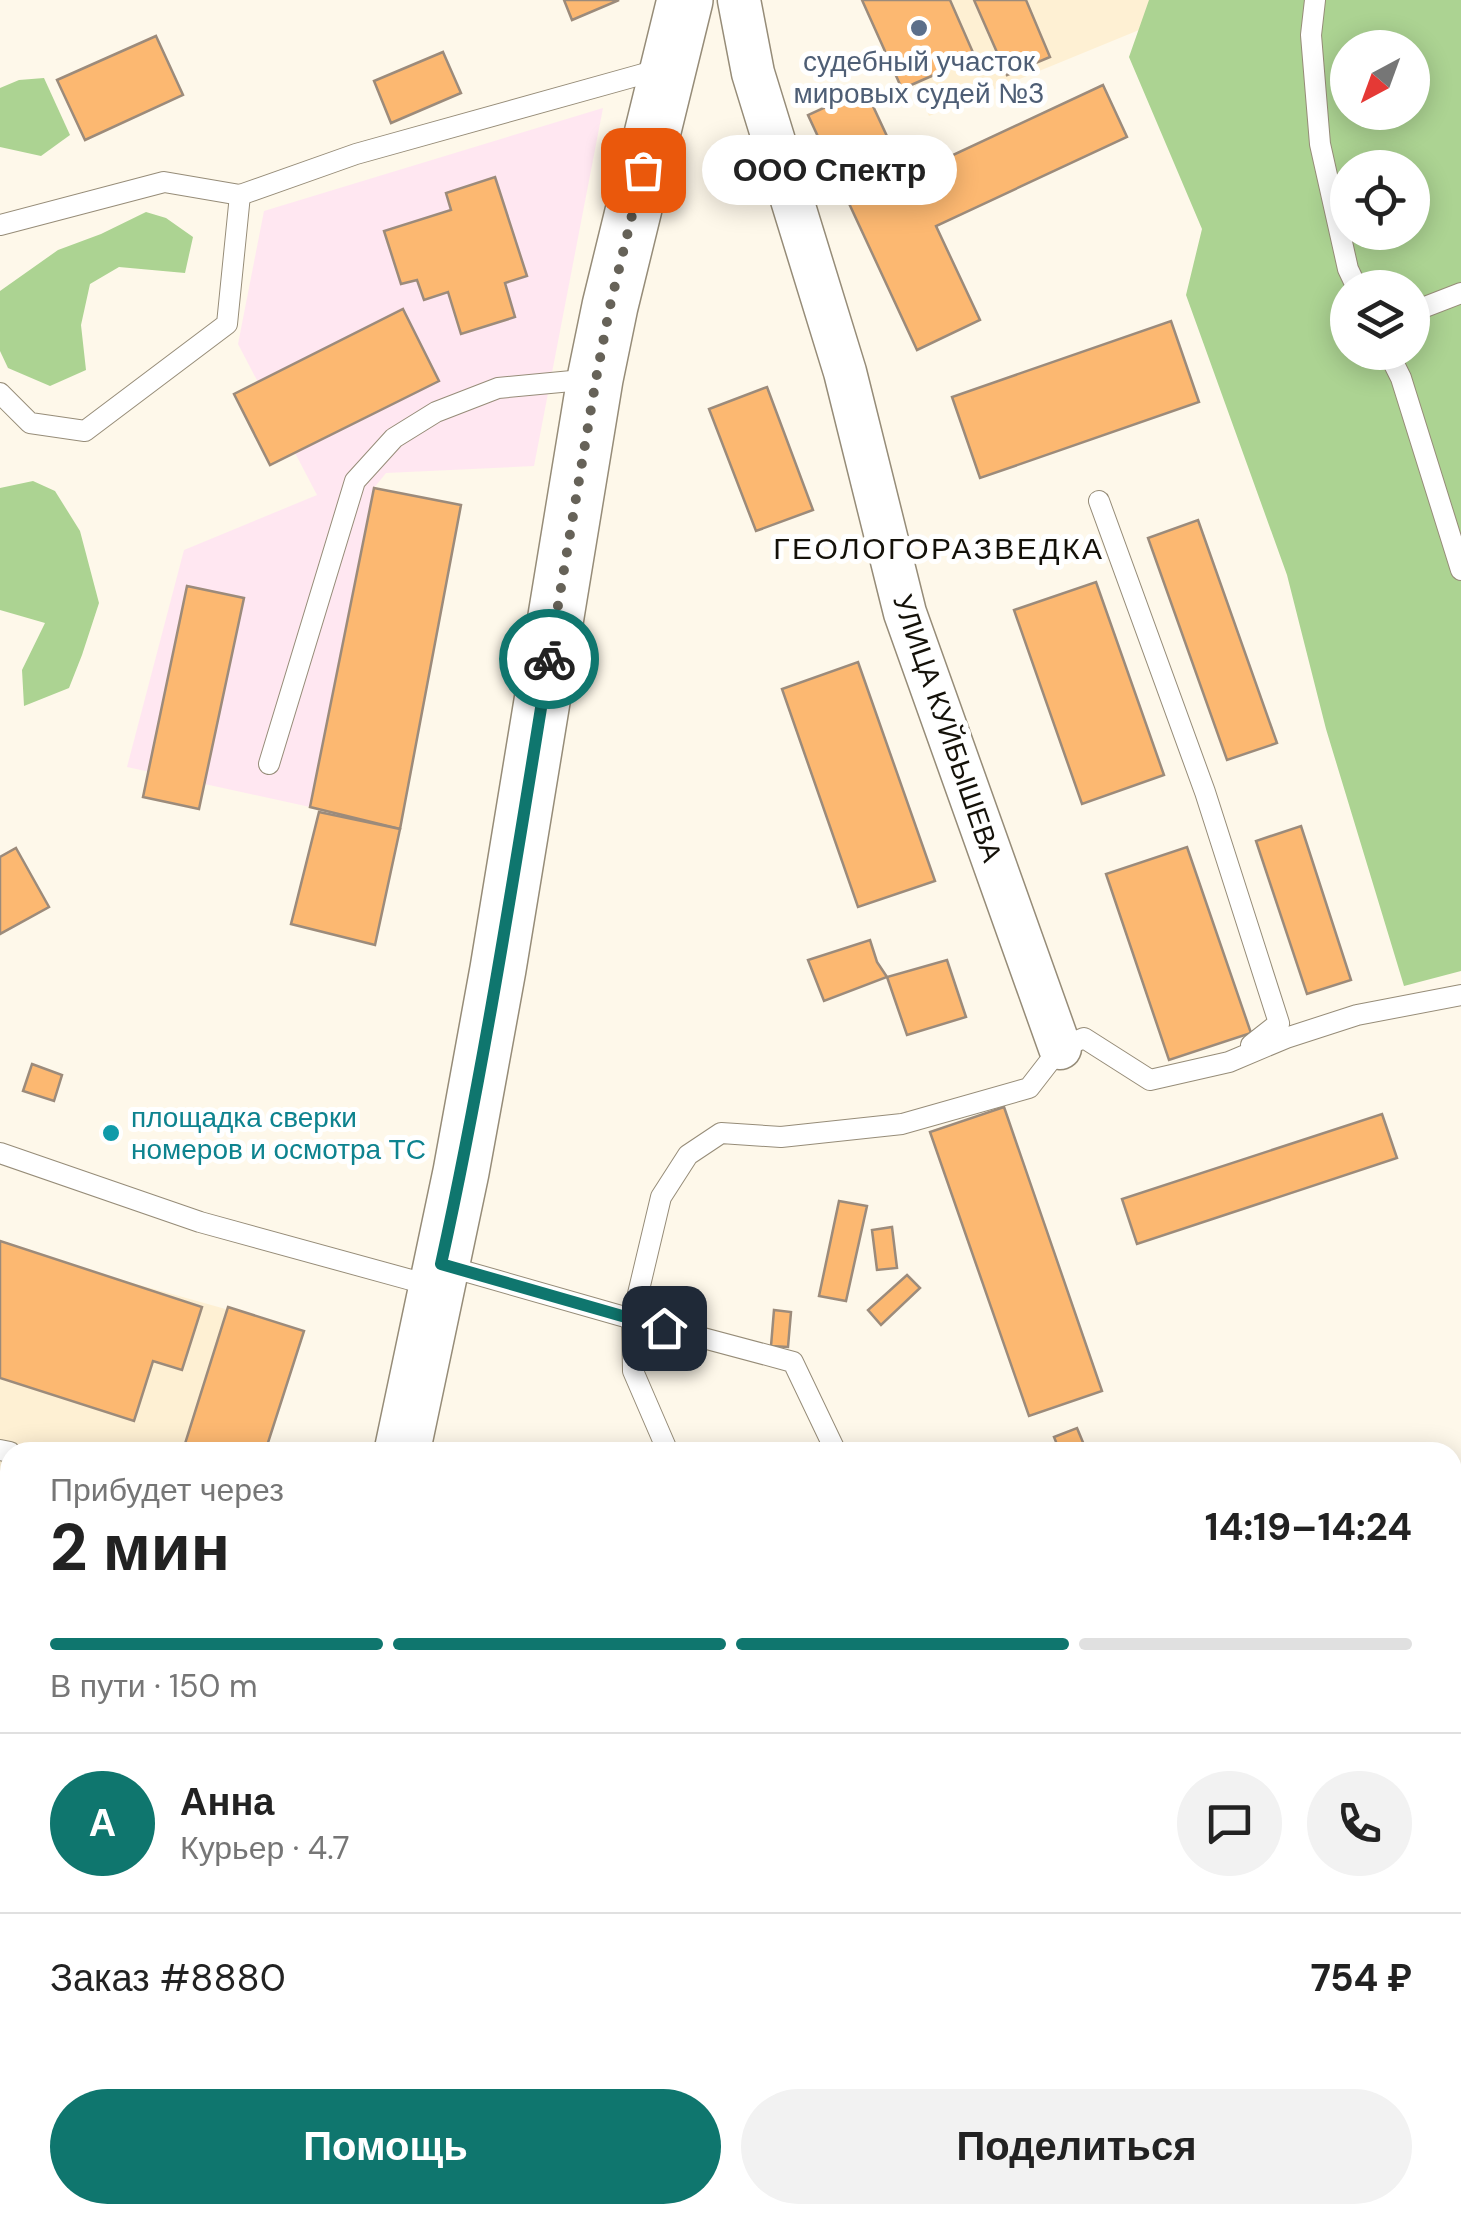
<!DOCTYPE html>
<html lang="ru">
<meta charset="utf-8">
<style>
body{margin:0;font-family:"DM Sans",sans-serif;background:#f2f2f2;color:#222;height:100vh;display:flex;flex-direction:column;font-size:38px;white-space:nowrap}
*{box-sizing:border-box;margin:0}
p{font-size:32px;color:#767676}
.icon{flex:none;width:55px;height:55px;fill:none;stroke:currentColor;stroke-width:2;stroke-linecap:round;stroke-linejoin:round}
.map{position:relative;flex:1;overflow:hidden}
.panel{position:absolute;left:0px;top:1442px;width:1462px;height:782px;display:flex;flex-direction:column;background:#fff;border-radius:30px 30px 0 0;box-shadow:0 5px 25px #0003}
.panel>*{flex:none}
.needle{width:65px;rotate:221deg}
.buttons{position:absolute;left:1330px;top:30px;display:grid;gap:20px}
.buttons a{display:grid;place-items:center;width:100px;height:100px;border-radius:50%;background:#fff;box-shadow:0 5px 25px #0003;font-size:50px}
.pin{position:absolute;display:grid;place-items:center;width:85px;height:85px;color:#fff;margin:-42px;border-radius:20px;box-shadow:0 5px 15px #0006}
.courier{position:absolute;display:grid;place-items:center;width:100px;height:100px;margin:-50px;border:8px solid #0f766e;border-radius:50%;background:#fff;color:#222;box-shadow:0 2px 12px #0007}
.bubble{position:absolute;height:70px;border-radius:35px;background:#fff;box-shadow:0 5px 25px #0003;font-size:32px;font-weight:700;line-height:70px;text-align:center}
.headline em{font-style:normal;font-weight:700}
.headline div{display:flex;flex-direction:column-reverse}
.headline{display:flex;align-items:center;justify-content:space-between;height:170px;padding:0 50px}
h1{font-size:65px;font-weight:700;line-height:75px}
.bar{display:grid;grid-template-columns:repeat(4,1fr);gap:15px 10px;align-content:center;height:120px;padding:0 50px}
.bar i{height:12px;border-radius:8px;background:#e0e0e0}
.bar .selected{background:#0f766e}
.bar p{grid-column:span 4}
.line{display:flex;align-items:center;gap:25px;padding:0 50px;border-top:2px solid #e0e0e0}
.line div{flex:1}
.round{display:grid;place-items:center;flex:none;width:105px;height:105px;border-radius:52px;background:#f2f2f2}
.action{display:flex;gap:20px;margin-top:auto;padding:20px 50px}
.action a{flex:1;height:115px;border-radius:60px;background:#0f766e;color:#fff;font-size:40px;font-weight:700;line-height:115px;text-align:center}
.action a+a{background:#f2f2f2;color:#222}
.map>svg:first-child{display:block}
.commercial{fill:#ffe7f1}
.built{fill:#fef0d3}
.green{fill:#acd392;fill-rule:evenodd}
.building{fill:#fcb871;stroke:#9c8b7b;stroke-width:2.5}
.lines{fill:none;stroke-linecap:round;stroke-linejoin:round}
.service-casing{stroke:#968c78;stroke-width:22}
.minor-casing{stroke:#968c78;stroke-width:45}
.secondary-casing{stroke:#968c78;stroke-width:58}
.service{stroke:#fff;stroke-width:20}
.minor{stroke:#fff;stroke-width:42}
.secondary{stroke:#fff;stroke-width:55}
.done{stroke:#666258;stroke-width:10;stroke-dasharray:0 18}
.route{stroke:#0f766e;stroke-width:12}
.service-dot{fill:#5c6f8a;stroke:#fff;stroke-width:4}
.culture-dot{fill:#0f9aa8;stroke:#fff;stroke-width:4}
.labels{text-anchor:middle;stroke-width:10;stroke-linejoin:round;paint-order:stroke}
.service-label{font-size:28px;fill:#4e5e75;stroke:#fff}
.street-label{font-size:28px;fill:#141109;stroke:#fff}
.culture-label{font-size:28px;fill:#0d838f;stroke:#fff;text-anchor:start}
.neighbourhood-label{font-size:30px;letter-spacing:2.5px;fill:#141109;stroke:#fff}
</style>
<div class="map">
<svg width="1461" height="2224" viewBox="0 0 1461 2224">
<rect width="100%" height="100%" fill="#fef8ea"/>
<g class="commercial">
<path d="M603,108L534,466L386,473L374,488L310,807L127,767L184,550L317,495L238,344L264,211Z"/>
<path d="M0,1476L10,1479V2172L0,2164Z"/>
</g>
<g class="built">
<path d="M875,0H1153L1161,21L929,116Z"/>
<path d="M0,1246L304,1331L254,1452H10V1479L0,1476Z"/>
<path d="M0,2164L10,2172V2215H66L78,2224H0Z"/>
</g>
<g class="green">
<path d="M1149,0H1461V971L1404,986L1326,729L1287,575L1186,295L1202,229L1129,57ZM1348,48H1412V112H1348ZM1348,168H1412V232H1348ZM1348,288H1412V352H1348Z"/>
<path d="M44,78L70,135L41,156L0,147V88L19,80Z"/>
<path d="M146,212L166,218L193,237L185,273L119,267L90,284L81,325L86,370L50,386L8,368L0,351V291L58,250L101,234Z"/>
<path d="M33,481L55,491L80,531L99,603L82,655L69,688L24,706L22,670L45,623L0,610V488Z"/>
</g>
<g class="building">
<path d="M564,0H619L572,20Z"/>
<path d="M862,0H950L975,57L902,89Z"/>
<path d="M974,0H1026L1050,57L1007,75Z"/>
<path d="M156,36L183,95L85,140L57,80Z"/>
<path d="M443,52L461,93L391,123L374,81Z"/>
<path d="M1103,85L1127,137L936,226L980,320L917,350L808,115L865,89L906,177Z"/>
<path d="M495,177L527,276L505,283L515,317L461,334L448,292L424,300L417,280L401,284L384,231L451,210L446,193Z"/>
<path d="M403,309L439,381L270,465L234,394Z"/>
<path d="M1171,321L1199,402L980,478L952,397Z"/>
<path d="M767,387L813,510L756,531L709,409Z"/>
<path d="M374,488L461,505L400,829L310,807Z"/>
<path d="M1198,520L1277,743L1227,760L1148,538Z"/>
<path d="M1096,582L1164,775L1082,804L1014,610Z"/>
<path d="M187,586L244,598L199,809L143,797Z"/>
<path d="M858,662L935,881L858,907L782,689Z"/>
<path d="M319,812L400,829L375,945L291,924Z"/>
<path d="M1301,826L1351,980L1307,994L1256,841Z"/>
<path d="M1187,847L1251,1033L1169,1060L1106,874Z"/>
<path d="M16,848L49,907L0,934V857Z"/>
<path d="M870,940L877,962L887,977L824,1001L808,960Z"/>
<path d="M947,960L966,1017L907,1035L887,977Z"/>
<path d="M32,1064L62,1075L54,1101L23,1091Z"/>
<path d="M1004,1107L1102,1391L1029,1416L930,1132Z"/>
<path d="M1382,1114L1397,1158L1137,1244L1122,1199Z"/>
<path d="M839,1201L867,1206L846,1301L819,1296Z"/>
<path d="M892,1227L897,1268L877,1270L872,1230Z"/>
<path d="M0,1241L202,1307L182,1370L153,1361L134,1421L0,1378Z"/>
<path d="M907,1275L920,1288L881,1325L868,1310Z"/>
<path d="M228,1307L304,1331L265,1452H191L183,1450Z"/>
<path d="M774,1310L791,1312L788,1347L771,1346Z"/>
<path d="M1077,1428L1087,1452H1060L1054,1437Z"/>
<path d="M0,1529L10,1533V1672L0,1669Z"/>
</g>
<g class="lines">
<g class="service-casing">
<g id="service">
<path d="M1315,0L1311,35L1320,144L1348,269L1357,288"/>
<path d="M0,225L164,182L240,195L356,154L661,69"/>
<path d="M1412,312L1461,293"/>
<path d="M1388,352L1401,378L1461,570"/>
<path d="M0,393L30,423L85,431L227,324L240,195"/>
<path d="M1099,501L1205,792L1279,1023L1251,1045"/>
<path d="M269,764L355,481L394,438L436,412L498,388L593,379"/>
<path d="M0,1153L200,1222L433,1286"/>
<path d="M443,1265L632,1319L793,1362L836,1452"/>
<path d="M0,1450L10,1452"/>
<path d="M668,1452L633,1371L632,1319L661,1197L688,1155L721,1133L781,1137L902,1124L1029,1088L1060,1048L1084,1038L1150,1080L1229,1062L1286,1038L1357,1015L1461,995"/>
<path d="M0,1921L10,1924"/>
<path d="M377,2224L379,2215"/>
<path d="M401,2224L404,2215"/>
<path d="M428,2224L431,2215"/>
<path d="M914,2224L929,2218L937,2224"/>
<path d="M1063,2224L1073,2215"/>
</g>
</g>
<g class="minor-casing">
<path id="minor" d="M739,0L753,73L845,372L905,613L1060,1048"/>
</g>
<g class="secondary-casing">
<g id="secondary">
<path d="M402,1452L461,1172L498,969L595,379L610,306L685,0"/>
<path d="M226,2224L228,2215"/>
</g>
</g>
<use href="#service" class="service"/>
<use href="#minor" class="minor"/>
<use href="#secondary" class="secondary"/>
</g>
<g class="lines">
<path class="done" d="M549,659L596,379L610,306L643,170"/>
<path class="route" d="M549,659C516,861 485,1064 441,1264L664,1328"/>
</g>
<circle class="service-dot" cx="919" cy="28" r="10"/>
<circle class="culture-dot" cx="111" cy="1133" r="10"/>
<g class="labels">
<g class="service-label">
<text x="919" y="71">судебный участок<tspan x="919" dy="32">мировых судей №3</tspan></text>
</g>
<g class="street-label">
<text transform="translate(948 728) rotate(71)" y="10">УЛИЦА КУЙБЫШЕВА</text>
</g>
<g class="culture-label">
<text x="131" y="1127">площадка сверки<tspan x="131" dy="32">номеров и осмотра ТС</tspan></text>
</g>
<g class="neighbourhood-label">
<text x="939" y="559">ГЕОЛОГОРАЗВЕДКА</text>
</g>
</g>
</svg>
<div class="buttons">
<a><svg class="needle" viewBox="-14 -14 28 28"><path d="M0-13l5 13h-10z" fill="#e53935"/><path d="M0 13l5-13h-10z" fill="#767676"/></svg></a>
<a><svg class="icon" aria-label="locate" viewBox="0 0 24 24"><circle cx="12" cy="12" r="6"/><path d="M12 2v4M12 18v4M2 12h4M18 12h4"/></svg></a>
<a><svg class="icon" aria-label="layers" viewBox="0 0 24 24"><path d="M12 4l9 5-9 5-9-5zM3 14l9 5 9-5"/></svg></a>
</div>
<div class="pin" style="left:643px;top:170px;background:#ea580c"><svg class="icon" aria-label="bag" viewBox="0 0 24 24"><path d="M5 8h14l-1 12H6zM9 8a3 3 0 0 1 6 0"/></svg></div>
<div class="pin" style="left:664px;top:1328px;background:#1f2937"><svg class="icon" aria-label="home" viewBox="0 0 24 24"><path d="M3 11l9-7 9 7M6 9v11h12V9"/></svg></div>
<div class="courier" style="left:549px;top:659px"><svg class="icon" aria-label="bike" viewBox="0 0 24 24"><circle cx="6" cy="16" r="4"/><circle cx="18" cy="16" r="4"/><path d="M6 16l4-8h5l3 8M10 8l3 8H6M13 5h3"/></svg></div>
<div class="bubble" style="left:702px;top:135px;width:255px">ООО Спектр</div>
<section class="panel">
<div class="headline"><div><h1>2 мин</h1><p>Прибудет через</p></div><em>14:19–14:24</em></div>
<div class="bar"><i class="selected"></i><i class="selected"></i><i class="selected"></i><i></i><p>В пути · 150 m</p></div>
<div class="line" style="height:180px"><b class="round" style="background:#0f766e;color:#fff">А</b><div><b>Анна</b><p>Курьер · 4.7</p></div><a class="round"><svg class="icon" aria-label="chat" viewBox="0 0 24 24"><path d="M4 5h16v11H9l-5 4z"/></svg></a><a class="round"><svg class="icon" aria-label="phone" viewBox="0 0 24 24"><path d="M5 4h4l2 5-3 2q2 4 5 5l2-3 5 2v4C11 20 4 13 5 4z"/></svg></a></div>
<div class="line" style="height:130px"><div>Заказ #8880</div><b>754 ₽</b></div>
<div class="action"><a>Помощь</a><a>Поделиться</a></div>
</section>
</div>
